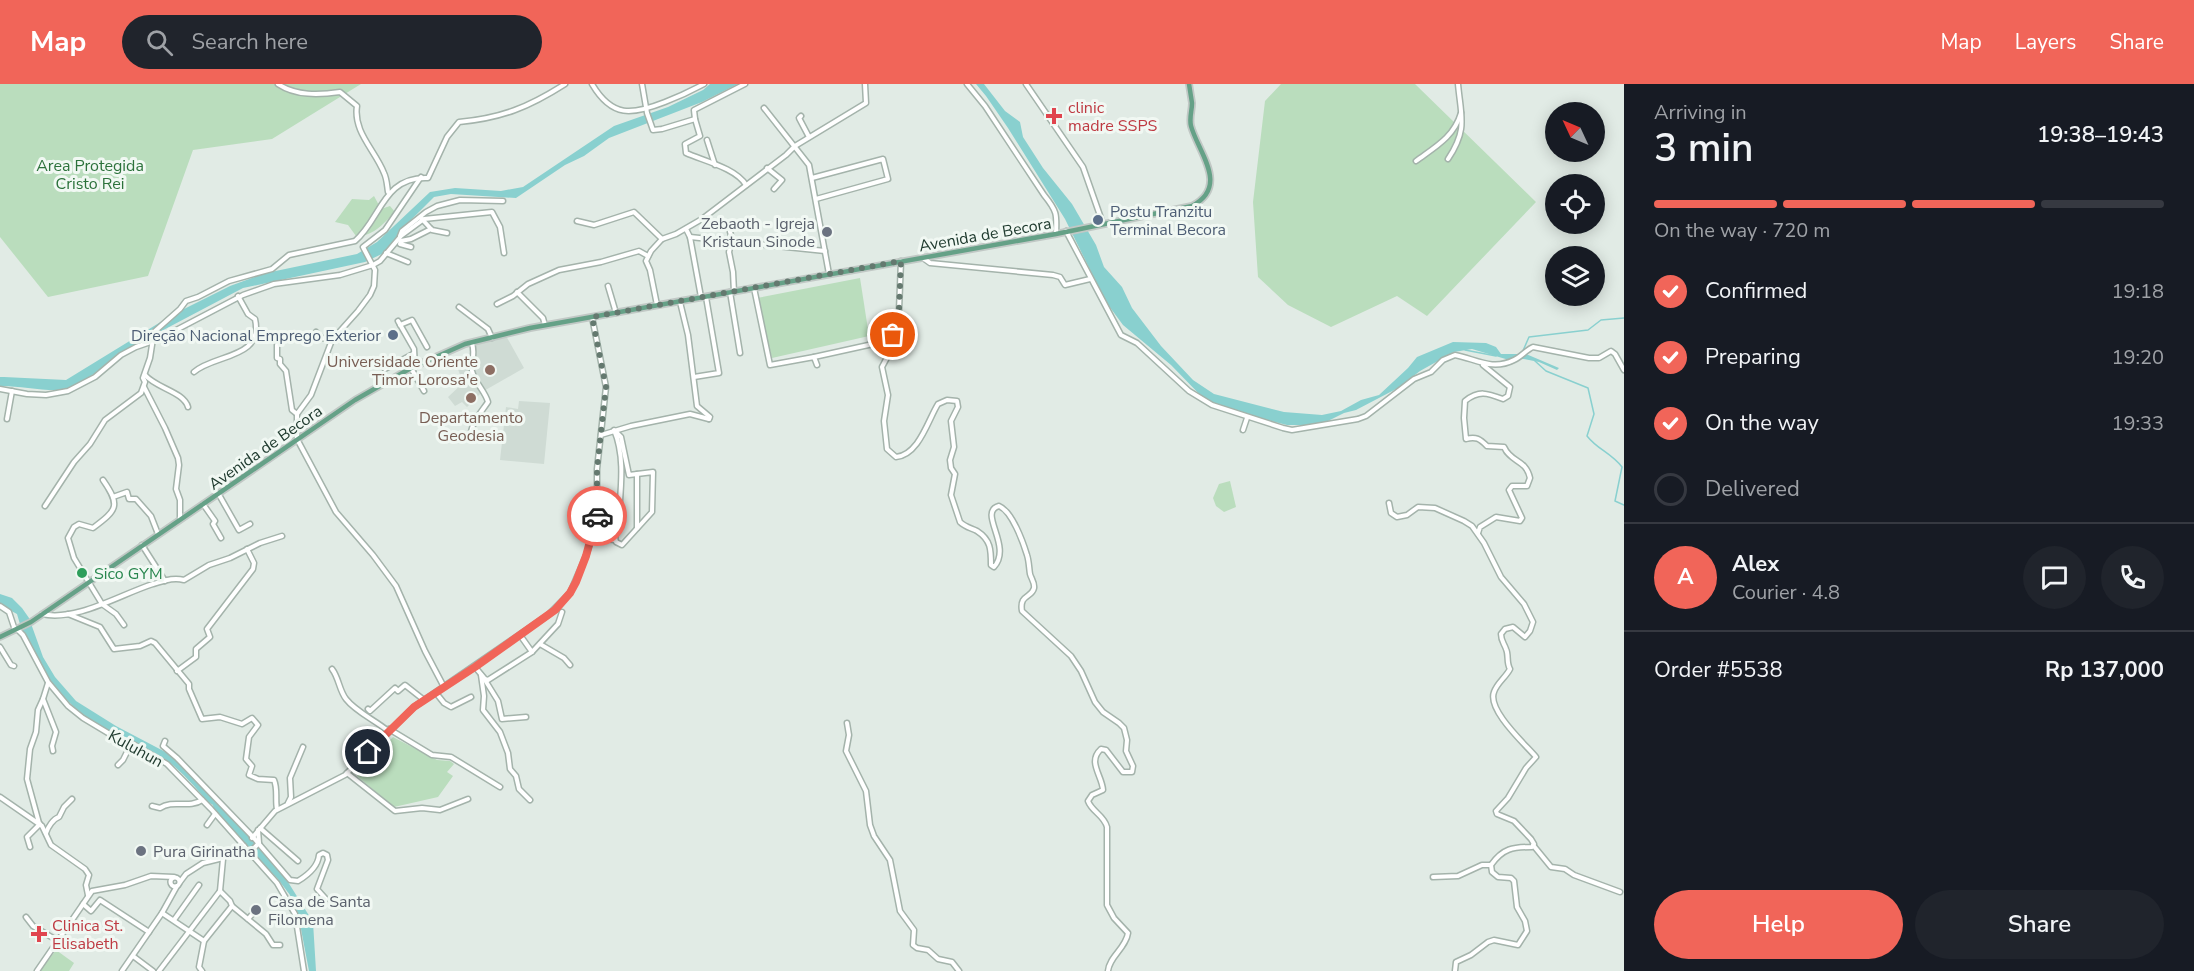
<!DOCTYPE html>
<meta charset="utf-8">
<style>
body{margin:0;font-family:"Nunito Sans",sans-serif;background:#20242c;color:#f1f3f6;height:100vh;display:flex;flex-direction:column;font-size:22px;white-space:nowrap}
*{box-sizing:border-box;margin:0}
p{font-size:20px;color:#9ea1a6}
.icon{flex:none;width:33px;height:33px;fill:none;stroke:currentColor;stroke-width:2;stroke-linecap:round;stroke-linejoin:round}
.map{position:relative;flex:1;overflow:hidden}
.panel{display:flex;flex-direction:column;background:#171b24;width:570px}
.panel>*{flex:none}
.needle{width:39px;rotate:314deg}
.controls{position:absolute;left:1545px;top:18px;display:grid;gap:12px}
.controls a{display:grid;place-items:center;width:60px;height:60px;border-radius:50%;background:#171b24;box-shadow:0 3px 15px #0003;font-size:30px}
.pin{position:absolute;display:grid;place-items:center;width:51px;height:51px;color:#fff;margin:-26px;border:3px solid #fff;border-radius:50%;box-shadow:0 2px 6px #0007}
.courier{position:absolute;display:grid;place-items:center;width:60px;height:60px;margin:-30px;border:4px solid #f16559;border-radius:50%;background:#fff;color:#222;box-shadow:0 2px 8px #0007}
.summary em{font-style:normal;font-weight:600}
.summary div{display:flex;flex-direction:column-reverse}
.summary{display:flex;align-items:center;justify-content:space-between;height:102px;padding:0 30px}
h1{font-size:39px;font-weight:600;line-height:45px}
.bar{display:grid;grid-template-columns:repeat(4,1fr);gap:9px 6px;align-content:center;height:72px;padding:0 30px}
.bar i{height:8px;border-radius:4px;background:#363941}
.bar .selected{background:#f16559}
.bar p{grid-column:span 4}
.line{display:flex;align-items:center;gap:15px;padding:0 30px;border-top:2px solid #363941}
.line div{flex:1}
.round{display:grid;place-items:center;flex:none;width:63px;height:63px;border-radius:32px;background:#20242c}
ol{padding:0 30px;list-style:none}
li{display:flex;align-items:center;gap:18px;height:66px}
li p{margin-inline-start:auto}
li .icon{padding:6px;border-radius:50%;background:#f16559;color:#fff;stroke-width:4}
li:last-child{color:#9ea1a6}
li i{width:33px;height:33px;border:3px solid #363941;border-radius:50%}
.cta{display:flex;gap:12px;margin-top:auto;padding:12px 30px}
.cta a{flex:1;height:69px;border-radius:36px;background:#f16559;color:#fff;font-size:24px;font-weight:600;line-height:69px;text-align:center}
.cta a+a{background:#20242c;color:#f1f3f6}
header{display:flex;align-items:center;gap:36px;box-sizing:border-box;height:84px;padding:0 30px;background:#f16559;color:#fff}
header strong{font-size:28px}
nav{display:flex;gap:33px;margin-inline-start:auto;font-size:21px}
.search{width:420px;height:54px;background:#20242c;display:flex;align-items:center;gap:15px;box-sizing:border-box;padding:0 21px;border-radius:33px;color:#9ea1a6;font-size:22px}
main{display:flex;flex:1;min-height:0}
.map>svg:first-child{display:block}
.built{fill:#cfdbd4}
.green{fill:#baddbd}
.water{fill:#89d0cf}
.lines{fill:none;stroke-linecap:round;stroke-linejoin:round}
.stream{stroke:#89d0cf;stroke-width:1.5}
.minor-casing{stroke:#a4b3ab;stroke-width:7}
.major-casing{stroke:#c1c8c5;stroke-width:8}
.minor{stroke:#fff;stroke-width:4}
.major{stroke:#65a187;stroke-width:4.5}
.done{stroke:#64796f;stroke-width:6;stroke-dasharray:0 10.8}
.route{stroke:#f16559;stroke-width:8}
.health-dot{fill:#e0444e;stroke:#f1f8f3;stroke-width:2}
.service-dot{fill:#5c6f8a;stroke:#f1f8f3;stroke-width:2}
.worship-dot{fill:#6b7280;stroke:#f1f8f3;stroke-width:2}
.education-dot{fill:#8d6e63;stroke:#f1f8f3;stroke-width:2}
.leisure-dot{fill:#2e9e5b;stroke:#f1f8f3;stroke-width:2}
.labels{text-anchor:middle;stroke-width:6;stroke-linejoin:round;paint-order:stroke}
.health-label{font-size:16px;fill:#be3a42;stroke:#f1f8f3;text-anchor:start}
.park-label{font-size:16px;fill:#2c723b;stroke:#f1f8f3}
.service-label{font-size:16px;fill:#4e5e75;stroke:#f1f8f3;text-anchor:start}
.worship-label{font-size:16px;fill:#5b616d;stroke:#f1f8f3;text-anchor:start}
.street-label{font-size:16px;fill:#213c30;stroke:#f1f8f3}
.education-label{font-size:16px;fill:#785e54;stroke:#f1f8f3;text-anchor:end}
.leisure-label{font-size:16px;fill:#27864d;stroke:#f1f8f3;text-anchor:start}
</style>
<header>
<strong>Map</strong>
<div class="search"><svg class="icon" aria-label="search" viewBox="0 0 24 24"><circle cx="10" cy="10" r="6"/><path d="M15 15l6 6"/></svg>Search here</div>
<nav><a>Map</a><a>Layers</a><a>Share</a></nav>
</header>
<main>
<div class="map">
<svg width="1624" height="887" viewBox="0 0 1624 887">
<rect width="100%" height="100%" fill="#e1ebe5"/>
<g class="built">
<path d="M505,250L524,284L482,308L467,323L462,318L455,322L448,313L463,299L455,277L461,275L462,277L468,275L467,273L475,270L472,259Z"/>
<path d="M519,317L550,319L544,380L500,376L506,323L518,325Z"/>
</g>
<g class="green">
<path d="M0,0H361L272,55L193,66L148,192L48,213L0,153Z"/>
<path d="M1281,0H1415L1536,118L1427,232L1397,212L1331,243L1288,221L1258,193L1253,118L1265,17Z"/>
<path d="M374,112L381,125L390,122L395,128C384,139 373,153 356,152L348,141L335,138L352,115L369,116Z"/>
<path d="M860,194L869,252L772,274L757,214Z"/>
<path d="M1230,397L1236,423L1224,428L1216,422L1213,414L1219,400Z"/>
<path d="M393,653L437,676L450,677L454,680L447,688L453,692L438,713L394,723L357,692Z"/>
<path d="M56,866L74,879L69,887H40Z"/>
</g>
<g class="water">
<path d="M710,0H738L702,18L609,54L584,72L565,81L516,114L451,110L434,113L401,146L386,168L365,178L243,204L116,271C103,283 87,297 70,304C55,310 18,301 0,302V293H4L66,296L172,231L230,202L266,189L357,170L377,158L430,108L455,104L501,107L523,103L614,42L668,23L703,6Z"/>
<path d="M976,0H984L1005,27L1020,38L1023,53L1043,84L1072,120L1096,161L1104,183L1122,203L1132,224L1161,262L1193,296L1214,310L1284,328L1322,331L1341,327L1361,316L1379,311L1408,284L1417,273L1453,258L1486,259L1496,263L1501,270H1526L1559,284L1557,286L1539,278L1524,275L1509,276L1472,265L1454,268L1420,287L1398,304L1356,326L1344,329L1324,339L1306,341H1287L1244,330L1207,318L1171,281L1123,241L1106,218L1065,135L1008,44L986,12Z"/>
<path d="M0,510L12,514L22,524L29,534L43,573L55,593L76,617L116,642L173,672L270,774L283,790L313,838L316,887H309L301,845L290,811L277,794L242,759L235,748L214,727L213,721L208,718C196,704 183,689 169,678C149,663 125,656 104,644C62,622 29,575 17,530L0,521Z"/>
</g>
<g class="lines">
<g class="stream">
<path d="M1465,266L1496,272"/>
<path d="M1522,269L1529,253L1588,246L1601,236L1624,234"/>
<path d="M1535,277L1546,287L1588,304L1594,330L1587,352C1598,366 1610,368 1622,383L1615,417L1624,421"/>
</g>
<g class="minor-casing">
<g id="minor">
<path d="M278,0C296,12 319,11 340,8L357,22C353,48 375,66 384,89C387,95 387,102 388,108"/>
<path d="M592,0C612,34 632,31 665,18C678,13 691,7 704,0"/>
<path d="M642,0L647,29L653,46L662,45L695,35"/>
<path d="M745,0L694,26L695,35L700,52L685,60L686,69C704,77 736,84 746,101"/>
<path d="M967,0L985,22L1044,111C1057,127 1057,130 1056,150"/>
<path d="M1026,0L1083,83L1103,140"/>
<path d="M764,24L809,81L829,190"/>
<path d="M801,32L799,34L809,53"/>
<path d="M707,56L715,81"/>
<path d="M1448,75C1468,45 1461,33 1458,0"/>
<path d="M1416,77C1435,63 1454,53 1461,29"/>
<path d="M767,84L782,96L774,105"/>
<path d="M421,93L385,146L363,163L375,186L374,202L370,211L358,227L332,256L311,311L297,330V355L336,428L373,471L396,502L425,567L444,603"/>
<path d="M812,94L883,75L888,95L816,115"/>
<path d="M421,134L432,146L447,149"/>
<path d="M577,137L594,141L634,128L662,155"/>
<path d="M729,144L732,155L729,168L733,188L734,208"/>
<path d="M686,145L690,153L701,213"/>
<path d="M1066,147L1121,251L1137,259L1189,307L1212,321L1283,344L1292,346L1358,335L1366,332L1414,295L1431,288L1443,276L1455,271C1476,275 1492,287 1514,276C1521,273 1526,266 1533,263L1589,274H1599L1611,267L1615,270L1624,286"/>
<path d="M400,152L402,147L426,128L437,122L460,116L503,117"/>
<path d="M690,153L825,167"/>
<path d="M411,163L400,160L401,157L411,155L431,145"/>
<path d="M386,169L408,178"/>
<path d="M923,174L930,179L1053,191L1060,193L1065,201L1090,195"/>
<path d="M901,177L899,226L891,266L882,283L888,311L884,337L887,365L896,373C919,371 928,336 938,320L947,316L957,317L958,323L951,337L954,363L950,376L951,384L955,390L951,411L960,438C965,443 971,444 977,447C991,456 991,466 991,481L994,483C1013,462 977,428 999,422C1012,427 1023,458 1027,471C1029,477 1029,484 1030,490C1031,494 1035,499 1034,504C1032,514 1019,510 1022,527L1071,572L1081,587L1095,618L1103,628L1119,639L1124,644L1127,656L1126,667L1133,682L1132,688H1123L1106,666L1101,665C1087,678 1102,691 1103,706L1092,711L1088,717C1092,728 1104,731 1107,743V821L1114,834L1128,849C1126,864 1109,873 1108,887"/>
<path d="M608,202L616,229"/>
<path d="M754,204L770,281L814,273L817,281"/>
<path d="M517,208L543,234L545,241"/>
<path d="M730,208L740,269"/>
<path d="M680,218L688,251L697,322L710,333L709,335"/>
<path d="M497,220L513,212L528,200L559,186L601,178L639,167L648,172"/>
<path d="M657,221L650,186L646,177L651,167L662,155L676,150L702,135L786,71L795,62L866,19L865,0"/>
<path d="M459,223L488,245L492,254"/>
<path d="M398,237L414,265L415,283"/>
<path d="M400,241L412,236L427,263"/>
<path d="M316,248L322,254L332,256"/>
<path d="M277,261V274L280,275V280L286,287L292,326L297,330"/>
<path d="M814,273L873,260L875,259L873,241"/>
<path d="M411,284L424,307"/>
<path d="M385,285L413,270"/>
<path d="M194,288C214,270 264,275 255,235L248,230L238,212"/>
<path d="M145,291C156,304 184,308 188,323"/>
<path d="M694,293L719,289L706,213"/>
<path d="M144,303L165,344L178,374L179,381L176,405L180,416V435"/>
<path d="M0,305L27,310L46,311L68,307L95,293L121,271L136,263L159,255L243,211L274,200L340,191L373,181L380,177L401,152L424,135L492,128L500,143L504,169"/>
<path d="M7,335L12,307"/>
<path d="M614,346L621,353L629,391L653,388L652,428L622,461L616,458C613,448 618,440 619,430C621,402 625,372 614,346Z"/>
<path d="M1243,346L1247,334"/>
<path d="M601,351L631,342L690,330L709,335"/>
<path d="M470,355C471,338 480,330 488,318C485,307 475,299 472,287C470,277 476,274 472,259"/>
<path d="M637,390V444"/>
<path d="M103,396C121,422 117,426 93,444L79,440L74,443L68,454L74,474L102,520L116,530L124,541"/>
<path d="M218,409L239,446L250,440"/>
<path d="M113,413L127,408L129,415H136L151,432L158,450"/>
<path d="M1389,419L1391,429L1397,433L1407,431L1418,423L1435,424L1464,437L1472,442L1484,459L1501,493L1524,520L1533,538L1530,547L1525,553L1513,543L1505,545L1501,550C1501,557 1504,559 1506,565C1509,571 1506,578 1510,585C1506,593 1497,599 1494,608C1487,626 1525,660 1536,673L1526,684L1508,714L1496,727L1497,730L1514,737L1531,755L1534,760L1532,763C1513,763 1503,764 1491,781L1492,788L1498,793L1511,794L1514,797L1517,823L1525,837L1527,847L1518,861L1494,856L1488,858L1471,871L1456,878L1455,887"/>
<path d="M203,420L215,437L213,440L221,454"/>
<path d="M45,422L74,378L90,360L105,336L141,309L145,298L143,294L150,274L154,248L180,225L186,217L198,213L229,197L272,185L289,171L355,157C381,135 383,92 428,94L447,53L459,38C502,34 529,23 565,0"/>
<path d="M1478,449L1480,443L1496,433L1520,437L1522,434L1509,406L1512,402H1527L1530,394C1526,375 1511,379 1504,363L1487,362C1480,355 1476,352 1466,355L1464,334L1465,317C1479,306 1487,309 1503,315L1508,312L1510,303L1483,281"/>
<path d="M615,456L592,454L615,456"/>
<path d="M142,461L165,497"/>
<path d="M0,522L9,528L15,546"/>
<path d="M42,530C76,538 121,510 153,500C164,497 173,493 184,496L209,481L230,474L260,459L282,452"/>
<path d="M68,530L100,543L114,565L140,562L151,557L155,559L189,600V605L202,635L220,633L242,640L252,634L258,641L249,653L246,675L252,682L249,691L258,695L274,696C278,705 275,716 277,725"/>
<path d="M17,545L23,551L48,598L68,622L83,634L118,655L133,660L167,680L211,725L277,799L295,830L304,887"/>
<path d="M520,551L532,568L558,540L562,528"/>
<path d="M540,560L564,574L570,581"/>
<path d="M0,563L11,581L14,582"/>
<path d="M475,583L485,595L488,596L532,568"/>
<path d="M332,585C339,594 339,606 346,615C356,628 375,636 388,647"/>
<path d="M177,587L196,573V565L210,553L207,545L253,485L254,479L247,465"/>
<path d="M481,591L484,612L483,626L500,648L508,669L510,685L516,692L519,705L530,716"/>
<path d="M485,596L498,617L502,635L526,633"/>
<path d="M48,599L43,615L56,648L52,662L53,667"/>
<path d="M436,609L444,619L451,623L471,613"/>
<path d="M368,625L370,627L395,604L398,607L405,601L424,616"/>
<path d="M847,639L849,651L846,667L866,707L870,741L874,752L890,776L900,827L914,846L913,861L917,864L928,866L938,875L952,878L959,887"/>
<path d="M389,645L432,671L451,673L500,703"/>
<path d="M165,657L163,662L177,674L253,753"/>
<path d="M353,667L356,679"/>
<path d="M118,681L123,676L131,660"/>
<path d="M347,689L395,727L422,724L440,726L468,715"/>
<path d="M0,713L42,742L51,761L85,785L89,791L86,801L88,811"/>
<path d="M288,719L291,713L290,694L303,663"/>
<path d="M152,722L160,724C173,715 189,725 202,716"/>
<path d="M39,739L27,695L30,665L36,648L38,626L43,615"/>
<path d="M207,741L215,730"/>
<path d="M260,744L298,777"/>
<path d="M46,749C48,743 53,735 59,733L64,723L72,715"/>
<path d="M253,753L290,796L298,797C308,791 318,783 319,771L323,769L327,771L328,776L317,805L326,815"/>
<path d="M252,754L275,727L345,691L414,623L548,531L570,509L586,472L597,437V385L606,303L592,233"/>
<path d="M1533,761L1551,783L1565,785L1574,791L1620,808"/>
<path d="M30,763L27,753L40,740"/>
<path d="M232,770L249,769L259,759L258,746"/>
<path d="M1433,793L1458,792L1482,781H1491"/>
<circle cx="175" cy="798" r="4.5"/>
<path d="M180,798L186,790L203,779L223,774L244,762"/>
<path d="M220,807L223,775"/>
<path d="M83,820L91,827L100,816L149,848"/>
<path d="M232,822L266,850L273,861H280"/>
<path d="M162,829L204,857L199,883L202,887"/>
<path d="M26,833L33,842L58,857"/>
<path d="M248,835L256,826"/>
<path d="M174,836L199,801"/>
<path d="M133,872L153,887"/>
<path d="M37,887L92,807L125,801L151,792L174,793"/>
<path d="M122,887L162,829L177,802"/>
<path d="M159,887L220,807L230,817L232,822L204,857"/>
</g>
</g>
<g class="major-casing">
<path id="major" d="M0,553L31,538L355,316L411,284L465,260L530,244L1056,150L1192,122C1230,102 1198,68 1191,42C1189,34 1192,27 1192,19C1191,13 1190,6 1189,0"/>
</g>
<use href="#minor" class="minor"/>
<use href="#major" class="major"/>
</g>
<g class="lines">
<path class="done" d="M597,432V385L606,303L592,233L901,177L899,226L893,251"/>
<path class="route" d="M368,668L414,623L475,583L555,526L570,509L576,498L586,472L597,432"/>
</g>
<g class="health-dot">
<path d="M1051 23h6v6h6v6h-6v6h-6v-6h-6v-6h6z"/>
<path d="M36 841h6v6h6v6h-6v6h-6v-6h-6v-6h6z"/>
</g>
<g class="service-dot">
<circle cx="1098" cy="136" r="6"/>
<circle cx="393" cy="251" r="6"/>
</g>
<g class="worship-dot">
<circle cx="827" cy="148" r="6"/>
<circle cx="141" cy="767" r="6"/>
<circle cx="256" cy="826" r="6"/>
</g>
<g class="education-dot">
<circle cx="490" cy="286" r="6"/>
<circle cx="471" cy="314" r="6"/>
</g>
<circle class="leisure-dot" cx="82" cy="489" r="6"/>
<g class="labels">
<g class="health-label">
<text x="1068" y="29">clinic<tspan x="1068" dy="18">madre SSPS</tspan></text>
<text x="52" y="847">Clinica St.<tspan x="52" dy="18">Elisabeth</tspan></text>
</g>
<g class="park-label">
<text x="90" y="87">Area Protegida<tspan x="90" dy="18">Cristo Rei</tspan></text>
</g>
<g class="service-label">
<text x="1110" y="133">Postu Tranzitu<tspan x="1110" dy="18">Terminal Becora</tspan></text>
<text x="381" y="257" text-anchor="end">Direção Nacional Emprego Exterior</text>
</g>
<g class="worship-label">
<text x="815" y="145" text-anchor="end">Zebaoth - Igreja<tspan x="815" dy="18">Kristaun Sinode</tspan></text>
<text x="153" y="773">Pura Girinatha</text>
<text x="268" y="823">Casa de Santa<tspan x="268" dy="18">Filomena</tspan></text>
</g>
<g class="street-label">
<text transform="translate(985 150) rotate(-10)" y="6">Avenida de Becora</text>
<text transform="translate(265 363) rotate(-35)" y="6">Avenida de Becora</text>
<text transform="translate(136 664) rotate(29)" y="6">Kuluhun</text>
</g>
<g class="education-label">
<text x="478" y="283">Universidade Oriente<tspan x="478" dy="18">Timor Lorosa'e</tspan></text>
<text x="471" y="339" text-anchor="middle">Departamento<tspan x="471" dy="18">Geodesia</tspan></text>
</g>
<g class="leisure-label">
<text x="94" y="495">Sico GYM</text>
</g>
</g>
</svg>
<div class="controls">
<a><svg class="needle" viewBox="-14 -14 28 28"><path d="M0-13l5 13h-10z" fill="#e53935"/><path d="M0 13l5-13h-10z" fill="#9ea1a6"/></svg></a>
<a><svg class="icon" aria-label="locate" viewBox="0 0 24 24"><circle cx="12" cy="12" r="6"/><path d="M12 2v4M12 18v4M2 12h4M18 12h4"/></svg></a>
<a><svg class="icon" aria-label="layers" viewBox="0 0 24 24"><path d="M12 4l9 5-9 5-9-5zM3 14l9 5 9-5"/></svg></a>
</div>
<div class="pin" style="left:893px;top:251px;background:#ea580c"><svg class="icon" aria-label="bag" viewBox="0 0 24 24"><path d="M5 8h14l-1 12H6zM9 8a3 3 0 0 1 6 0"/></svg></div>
<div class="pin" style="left:368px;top:668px;background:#1f2937"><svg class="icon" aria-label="home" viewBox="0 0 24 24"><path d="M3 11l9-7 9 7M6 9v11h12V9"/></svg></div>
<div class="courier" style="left:597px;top:432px"><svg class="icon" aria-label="car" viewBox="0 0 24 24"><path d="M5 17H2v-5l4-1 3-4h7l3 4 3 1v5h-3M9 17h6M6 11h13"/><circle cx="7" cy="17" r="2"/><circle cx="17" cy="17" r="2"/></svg></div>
</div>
<section class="panel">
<div class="summary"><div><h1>3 min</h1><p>Arriving in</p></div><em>19:38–19:43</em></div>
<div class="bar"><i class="selected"></i><i class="selected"></i><i class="selected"></i><i></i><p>On the way · 720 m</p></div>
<ol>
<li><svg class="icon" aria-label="check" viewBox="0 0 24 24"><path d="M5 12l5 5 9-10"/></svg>Confirmed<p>19:18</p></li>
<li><svg class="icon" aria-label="check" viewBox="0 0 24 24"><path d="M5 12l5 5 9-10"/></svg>Preparing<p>19:20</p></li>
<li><svg class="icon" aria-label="check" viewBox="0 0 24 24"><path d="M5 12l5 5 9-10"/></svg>On the way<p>19:33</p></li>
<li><i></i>Delivered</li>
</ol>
<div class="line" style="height:108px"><b class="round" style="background:#f16559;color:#fff">A</b><div><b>Alex</b><p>Courier · 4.8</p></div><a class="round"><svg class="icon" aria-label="chat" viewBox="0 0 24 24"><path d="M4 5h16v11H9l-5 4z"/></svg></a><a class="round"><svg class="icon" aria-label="phone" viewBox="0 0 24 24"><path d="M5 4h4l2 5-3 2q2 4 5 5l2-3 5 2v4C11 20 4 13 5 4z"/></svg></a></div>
<div class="line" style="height:78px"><div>Order #5538</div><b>Rp 137,000</b></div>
<div class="cta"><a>Help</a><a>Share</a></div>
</section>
</main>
